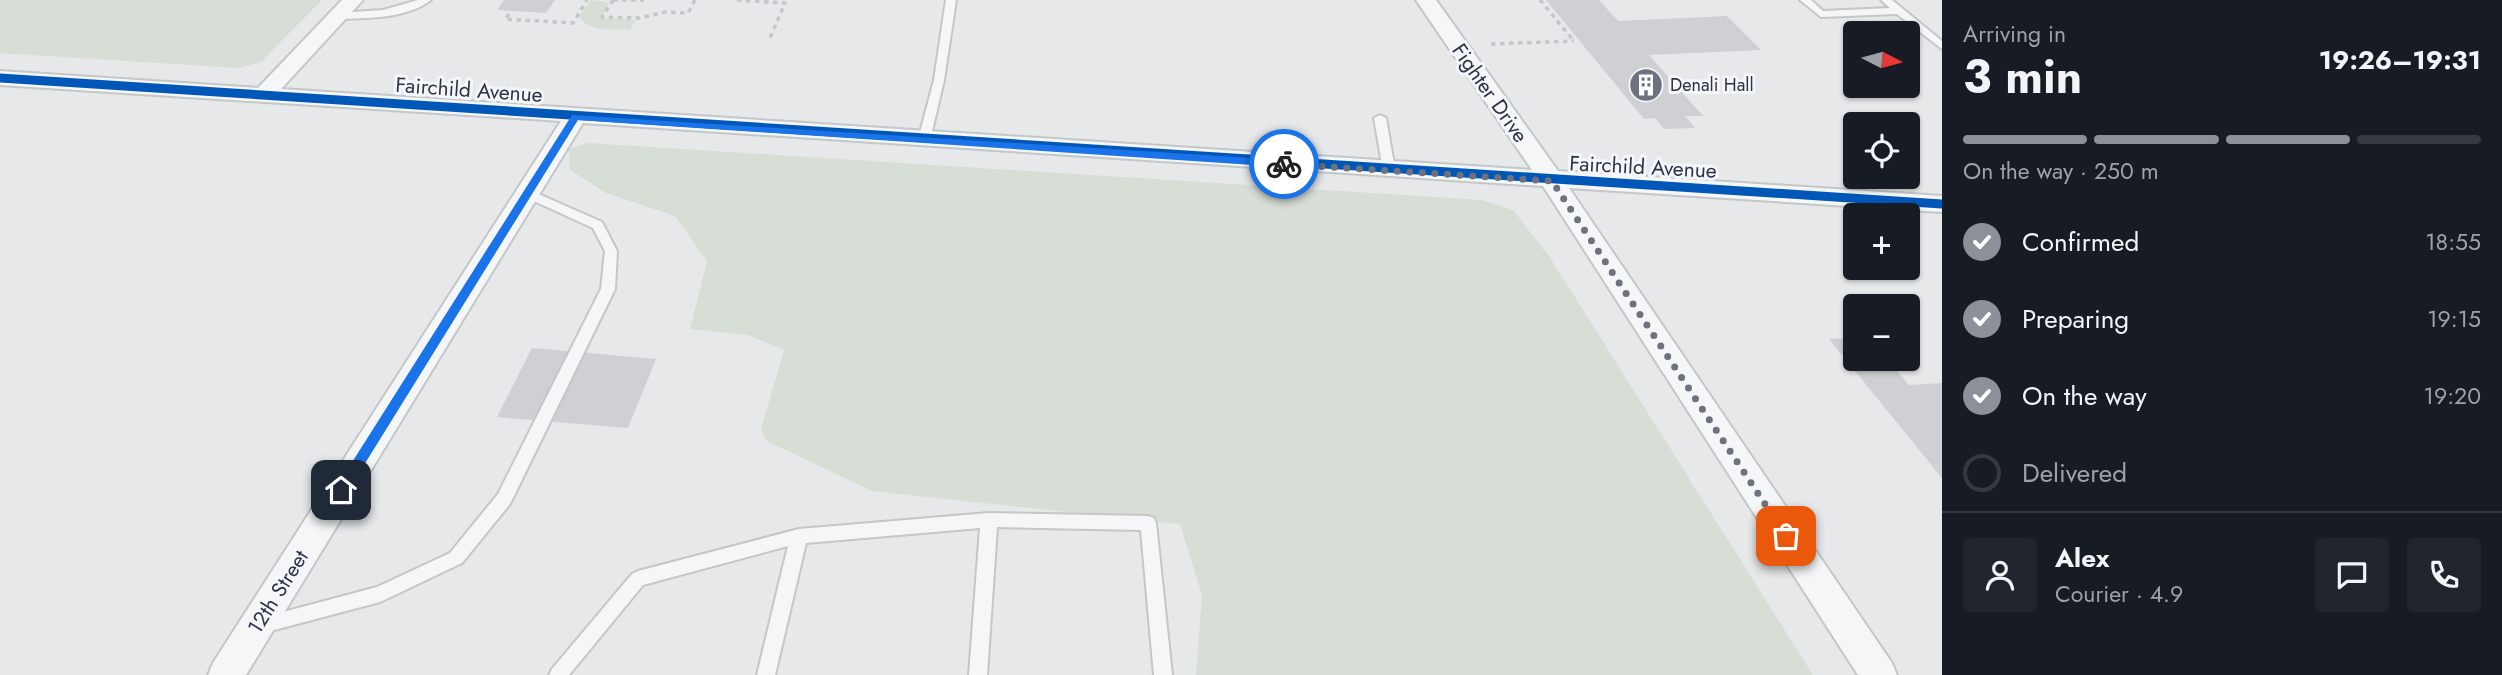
<!DOCTYPE html>
<meta charset="utf-8">
<style>
body{margin:0;font-family:Jost,sans-serif;background:#20242c;color:#f1f3f6;height:100vh;display:flex;flex-direction:column;font-size:26px;white-space:nowrap}
*{box-sizing:border-box;margin:0}
p{font-size:23px;color:#9ea1a6}
.icon{flex:none;width:38px;height:38px;fill:none;stroke:currentColor;stroke-width:2;stroke-linecap:round;stroke-linejoin:round}
.map{position:relative;flex:1;overflow:hidden}
.details{display:flex;flex-direction:column;background:#171b24;width:560px}
.details>*{flex:none}
.needle{width:46px;rotate:96deg}
.buttons{position:absolute;left:1843px;top:21px;display:grid;gap:14px}
.buttons a{display:grid;place-items:center;width:77px;height:77px;border-radius:7px;background:#171b24;box-shadow:0 2px 5px #0004;font-size:35px}
.pin{position:absolute;display:grid;place-items:center;width:60px;height:60px;color:#fff;margin:-30px;border-radius:14px;box-shadow:0 4px 10px #0006}
.courier{position:absolute;display:grid;place-items:center;width:70px;height:70px;margin:-35px;border:5px solid #1a73e8;border-radius:50%;background:#fff;color:#222;box-shadow:0 2px 9px #0007}
.summary em{font-style:normal;font-weight:700}
.summary div{display:flex;flex-direction:column-reverse}
.summary{display:flex;align-items:center;justify-content:space-between;height:119px;padding:0 21px}
h1{font-size:46px;font-weight:700;line-height:52px}
.bar{display:grid;grid-template-columns:repeat(4,1fr);gap:10px 7px;align-content:center;height:84px;padding:0 21px}
.bar i{height:9px;border-radius:5px;background:#363941}
.bar .on{background:#8c9099}
.bar p{grid-column:span 4}
.line{display:flex;align-items:center;gap:18px;padding:0 21px;border-top:2px solid #363941}
.line div{flex:1}
.round{display:grid;place-items:center;flex:none;width:74px;height:74px;border-radius:7px;background:#20242c}
ol{padding:0 21px;list-style:none}
li{display:flex;align-items:center;gap:21px;height:77px}
li p{margin-inline-start:auto}
li .icon{padding:7px;border-radius:50%;background:#8c9099;color:#fff;stroke-width:4}
li:last-child{color:#9ea1a6}
li i{width:38px;height:38px;border:4px solid #363941;border-radius:50%}
main{display:flex;flex:1;min-height:0}
.map>svg:first-child{display:block}
.green{fill:#d6ded6}
.building{fill:#ced0d3}
.lines{fill:none;stroke-linecap:round;stroke-linejoin:round}
.lane-casing{stroke:#c4c6c8;stroke-width:4}
.street-casing{stroke:#c4c6c8;stroke-width:4}
.path{stroke:#c5c6ca;stroke-width:3.5;stroke-dasharray:4.5 4.5;stroke-linecap:butt}
.lane{fill:#f5f6f7;fill-rule:evenodd}
.street{fill:#f5f6f7;fill-rule:evenodd}
.cycleway-casing{stroke:#f4f6f9;stroke-width:12}
.cycleway{stroke:#0057b8;stroke-width:9}
.route{fill:#1a73e8}
.done{stroke:#6c737f;stroke-width:7;stroke-dasharray:0 12.6}
.labels{text-anchor:middle;stroke-width:6;stroke-linejoin:round;paint-order:stroke}
.far-poi-label{font-size:18px;fill:#2b3445;stroke:#f4f6f9;text-anchor:start}
.street-label{font-size:21px;fill:#2b3445;stroke:#f4f6f9}
</style>
<main>
<div class="map">
<svg width="1942" height="675" viewBox="0 0 1942 675">
<rect width="100%" height="100%" fill="#e6e8ea"/>
<g class="green">
<path d="M0,0H322L261,62L239,68L0,53Z"/>
<path d="M591,0L609,3L601,18L636,20L630,30C613,29 590,32 579,17Z"/>
<path d="M588,143L1482,200L1513,210L1549,256L1813,675H1196L1202,595L1180,524L872,491L767,441L761,429L784,350L748,335L690,329L707,261L675,216L606,193L569,169V149Z"/>
</g>
<g class="building">
<path d="M504,0H555L546,13L497,10Z"/>
<path d="M1546,0H1599L1618,21L1727,16L1761,50L1649,55L1703,116H1685L1695,128L1664,129L1655,118L1644,119Z"/>
<path d="M1855,338V359H1887L1909,385L1942,383V478L1829,339Z"/>
<path d="M532,348L656,359L628,428L497,417Z"/>
</g>
<g class="lines">
<g class="lane-casing">
<g id="lane">
<path d="M418,0H431C407,19 367,18 338,19L333,16L338,13L383,10Z"/>
<path d="M946,0H956L944,80L930,140L924,144L918,140L934,80Z"/>
<path d="M1800,0H1811L1823,11L1890,8L1881,0H1892L1942,41V49L1897,14L1821,17Z"/>
<path d="M1380,115L1386,118L1395,170L1389,174L1383,170L1374,118Z"/>
<path d="M527,189L602,222L617,251L615,289L510,504L462,563L380,602L263,633L257,631L254,625L257,619L377,587L450,553L498,494L601,289L605,251L593,228L523,196L521,193L523,190Z"/>
<path d="M989,513L1148,516L1154,518L1156,523L1172,675H1154L1141,530L997,527L987,675H969L980,528L806,543L775,675H757L788,546L643,585L569,675H549L552,669L632,574L638,571L799,529Z"/>
</g>
</g>
<g class="street-casing">
<path id="street" d="M342,0H363L281,89L1532,170L1416,0H1436L1558,171L1942,196V212L1569,188L1892,663L1897,675H1858L1543,186L583,123L246,675H208L213,663L561,121L0,85V71L258,88Z"/>
</g>
<g class="path">
<path d="M613,0L602,17L639,18L665,12L688,13L695,0"/>
<path d="M613,0H644"/>
<path d="M737,0L785,3L770,38"/>
<path d="M1540,0L1573,40"/>
<path d="M509,14L505,19L573,23L587,0"/>
<path d="M1491,44L1574,41"/>
</g>
<use href="#lane" class="lane"/>
<use href="#street" class="street"/>
<g class="cycleway-casing">
<path id="cycleway" d="M0,78L1942,204"/>
</g>
<use href="#cycleway" class="cycleway"/>
</g>
<path class="route" d="M572,115L1284,160L1289,164L1284,167L578,120L346,494H337V486Z"/>
<g class="lines">
<path class="done" d="M1284,164L1552,181L1786,536"/>
</g>
<defs>
<g id="building-disc" transform="scale(1.75)"><circle r="9.5" fill="#6c737f" stroke="#f4f6f9"/><path d="M-4-6H4V6H1V3H-1V6H-4ZM-2.5-4.3h1.7v1.8h-1.7ZM.8-4.3h1.7v1.8H.8ZM-2.5-1h1.7V.8h-1.7ZM.8-1h1.7V.8H.8Z" fill="#fff"/></g>
</defs>
<g fill-rule="evenodd">
<use href="#building-disc" x="1646" y="85"/>
</g>
<g class="labels">
<g class="far-poi-label">
<text x="1670" y="91">Denali Hall</text>
</g>
<g class="street-label">
<text transform="translate(469 90) rotate(4)" y="7">Fairchild Avenue</text>
<text transform="translate(1490 93) rotate(55)" y="7">Fighter Drive</text>
<text transform="translate(1643 167) rotate(3)" y="7">Fairchild Avenue</text>
<text transform="translate(278 592) rotate(-58)" y="7">12th Street</text>
</g>
</g>
</svg>
<div class="buttons">
<a><svg class="needle" viewBox="-14 -14 28 28"><path d="M0-13l5 13h-10z" fill="#e53935"/><path d="M0 13l5-13h-10z" fill="#9ea1a6"/></svg></a>
<a><svg class="icon" aria-label="locate" viewBox="0 0 24 24"><circle cx="12" cy="12" r="6"/><path d="M12 2v4M12 18v4M2 12h4M18 12h4"/></svg></a>
<a>+</a>
<a>−</a>
</div>
<div class="pin" style="left:1786px;top:536px;background:#ea580c"><svg class="icon" aria-label="bag" viewBox="0 0 24 24"><path d="M5 8h14l-1 12H6zM9 8a3 3 0 0 1 6 0"/></svg></div>
<div class="pin" style="left:341px;top:490px;background:#1f2937"><svg class="icon" aria-label="home" viewBox="0 0 24 24"><path d="M3 11l9-7 9 7M6 9v11h12V9"/></svg></div>
<div class="courier" style="left:1284px;top:164px"><svg class="icon" aria-label="bike" viewBox="0 0 24 24"><circle cx="6" cy="16" r="4"/><circle cx="18" cy="16" r="4"/><path d="M6 16l4-8h5l3 8M10 8l3 8H6M13 5h3"/></svg></div>
</div>
<section class="details">
<div class="summary"><div><h1>3 min</h1><p>Arriving in</p></div><em>19:26–19:31</em></div>
<div class="bar"><i class="on"></i><i class="on"></i><i class="on"></i><i></i><p>On the way · 250 m</p></div>
<ol>
<li><svg class="icon" aria-label="check" viewBox="0 0 24 24"><path d="M5 12l5 5 9-10"/></svg>Confirmed<p>18:55</p></li>
<li><svg class="icon" aria-label="check" viewBox="0 0 24 24"><path d="M5 12l5 5 9-10"/></svg>Preparing<p>19:15</p></li>
<li><svg class="icon" aria-label="check" viewBox="0 0 24 24"><path d="M5 12l5 5 9-10"/></svg>On the way<p>19:20</p></li>
<li><i></i>Delivered</li>
</ol>
<div class="line" style="height:126px"><a class="round"><svg class="icon" aria-label="person" viewBox="0 0 24 24"><circle cx="12" cy="8" r="4"/><path d="M4 21q1-7 8-7t8 7"/></svg></a><div><b>Alex</b><p>Courier · 4.9</p></div><a class="round"><svg class="icon" aria-label="chat" viewBox="0 0 24 24"><path d="M4 5h16v11H9l-5 4z"/></svg></a><a class="round"><svg class="icon" aria-label="phone" viewBox="0 0 24 24"><path d="M5 4h4l2 5-3 2q2 4 5 5l2-3 5 2v4C11 20 4 13 5 4z"/></svg></a></div>
</section>
</main>
